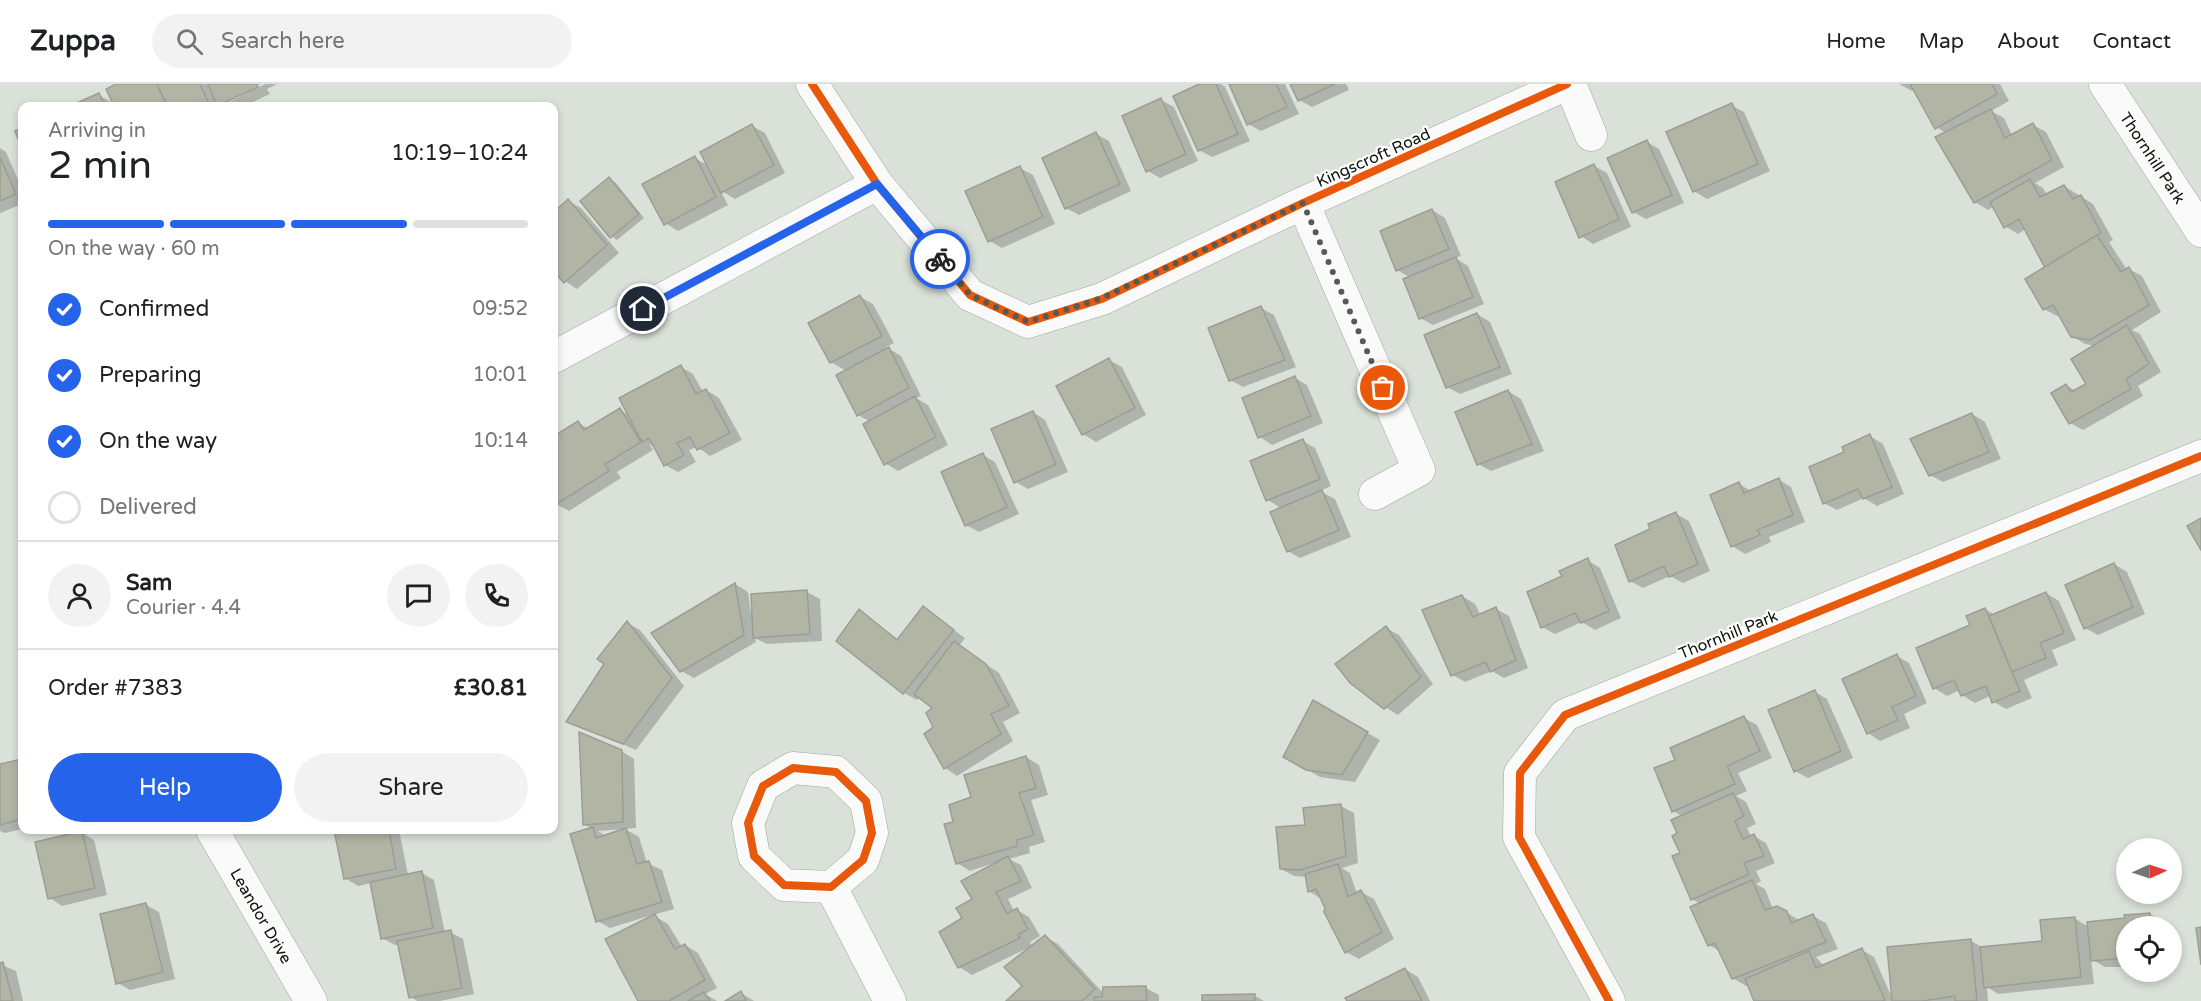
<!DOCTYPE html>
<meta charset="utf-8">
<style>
body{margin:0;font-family:"Varela Round",sans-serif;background:#f2f2f2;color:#202124;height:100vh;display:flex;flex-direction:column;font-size:22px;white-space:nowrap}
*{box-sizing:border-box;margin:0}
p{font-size:20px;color:#757577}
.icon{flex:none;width:33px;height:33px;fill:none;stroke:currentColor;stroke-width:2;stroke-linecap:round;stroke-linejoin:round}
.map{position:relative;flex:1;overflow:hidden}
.side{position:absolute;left:18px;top:18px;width:540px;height:732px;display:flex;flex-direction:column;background:#fff;border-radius:12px;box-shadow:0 3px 9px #0003}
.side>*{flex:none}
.needle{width:39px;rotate:87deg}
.fabs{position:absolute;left:2116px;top:754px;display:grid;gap:12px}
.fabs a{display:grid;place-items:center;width:66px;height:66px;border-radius:50%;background:#fff;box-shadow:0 3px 9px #0003;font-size:30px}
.pin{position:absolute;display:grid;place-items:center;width:51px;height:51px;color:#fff;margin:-26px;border:3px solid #fff;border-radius:50%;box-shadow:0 2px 6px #0007}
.courier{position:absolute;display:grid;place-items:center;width:60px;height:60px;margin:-30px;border:4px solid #2563eb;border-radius:50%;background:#fff;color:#222;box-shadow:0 2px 8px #0007}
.head em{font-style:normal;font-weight:600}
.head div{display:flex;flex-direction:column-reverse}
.head{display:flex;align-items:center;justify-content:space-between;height:102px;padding:0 30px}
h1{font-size:39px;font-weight:600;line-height:45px}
.bar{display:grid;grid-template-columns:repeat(4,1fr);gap:9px 6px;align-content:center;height:72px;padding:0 30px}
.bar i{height:8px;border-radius:4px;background:#e0e0e0}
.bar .selected{background:#2563eb}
.bar p{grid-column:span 4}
.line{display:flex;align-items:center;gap:15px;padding:0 30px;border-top:2px solid #e0e0e0}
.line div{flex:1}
.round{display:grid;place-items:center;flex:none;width:63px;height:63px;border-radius:32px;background:#f2f2f2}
ol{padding:0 30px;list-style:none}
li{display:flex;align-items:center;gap:18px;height:66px}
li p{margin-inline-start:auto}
li .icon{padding:6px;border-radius:50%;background:#2563eb;color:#fff;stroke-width:4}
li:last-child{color:#757577}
li i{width:33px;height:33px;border:3px solid #e0e0e0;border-radius:50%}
.button{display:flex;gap:12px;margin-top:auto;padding:12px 30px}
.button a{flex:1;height:69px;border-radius:36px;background:#2563eb;color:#fff;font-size:24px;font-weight:600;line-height:69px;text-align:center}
.button a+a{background:#f2f2f2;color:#202124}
header{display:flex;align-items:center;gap:36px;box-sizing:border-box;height:84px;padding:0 30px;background:#fff;border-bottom:2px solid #e0e0e0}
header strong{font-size:28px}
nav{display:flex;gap:33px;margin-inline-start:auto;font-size:21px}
.search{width:420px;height:54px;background:#f2f2f2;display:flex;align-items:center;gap:15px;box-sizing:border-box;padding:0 21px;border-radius:33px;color:#757577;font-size:22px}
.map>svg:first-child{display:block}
.shadow{fill:#0003;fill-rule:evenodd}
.building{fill:#b2b5a4;stroke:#9b9e97;stroke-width:1.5}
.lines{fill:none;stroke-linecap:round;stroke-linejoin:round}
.street-casing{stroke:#a1a7a0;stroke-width:33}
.street{stroke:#f9faf9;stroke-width:32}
.cycleway-casing{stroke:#fff;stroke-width:11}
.cycleway{stroke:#e8590c;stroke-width:8}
.done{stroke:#555b54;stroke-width:6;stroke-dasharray:0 10.8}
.route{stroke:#2563eb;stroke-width:8}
.labels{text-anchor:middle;stroke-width:4.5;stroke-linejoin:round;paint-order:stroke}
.street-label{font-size:16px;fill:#0e130d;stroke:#fff}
</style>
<header>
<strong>Zuppa</strong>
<div class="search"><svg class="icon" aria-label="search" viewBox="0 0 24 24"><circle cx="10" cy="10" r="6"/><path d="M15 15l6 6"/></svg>Search here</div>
<nav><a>Home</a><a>Map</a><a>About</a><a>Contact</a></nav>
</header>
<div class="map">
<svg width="2201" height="917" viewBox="0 0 2201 917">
<rect width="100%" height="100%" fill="#dae1d8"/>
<g class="shadow">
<path d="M119,0H261L225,17V20L265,0H277L267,5L270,10L244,22H73L99,11L114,20Z"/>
<path d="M1202,0H1221L1225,3L1250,57L1212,73L1199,66Z"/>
<path d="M1230,0H1285L1299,30L1261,47L1248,40Z"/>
<path d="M1292,0H1346L1349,6L1312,23L1299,16Z"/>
<path d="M1899,0H2000L2009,17L1991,27L2004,34L2012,51L2033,41L2046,48L2064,83L2035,99L2043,104L2047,111L2064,102L2093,120L2113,156L2109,158L2127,186L2129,185L2142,192L2161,228L2132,246L2140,250L2161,288L2138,302L2143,312L2083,346L2070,339L2066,301L2076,307L2088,300L2096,262L2085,260L2072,252L2060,231L2057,232L2044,225L2047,184L2026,145L2018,150L2005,142L1994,122L1988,126L1975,118L1937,54L1946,49L1936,43L1915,5L1912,7Z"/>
<path d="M1161,16L1174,23L1198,77L1160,94L1148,87Z"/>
<path d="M1731,21L1744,28L1770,87L1707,115L1694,107Z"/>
<path d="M752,42L765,49L785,89L735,115L720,106L728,121L678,147L665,139L695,74L710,83Z"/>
<path d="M1096,50L1109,57L1131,107L1079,131L1066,124Z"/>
<path d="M1647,58L1659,65L1684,119L1646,135L1633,128Z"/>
<path d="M0,64L6,68L22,105V120L0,129Z"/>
<path d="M1594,82L1607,89L1631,143L1593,160L1581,152Z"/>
<path d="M1020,84L1033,91L1055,140L1002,164L990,157Z"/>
<path d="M609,95L615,98L644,134L617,156L611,152Z"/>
<path d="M568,117L581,124L619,169L577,205L565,197L554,185V130Z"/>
<path d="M1432,126L1445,134L1461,172L1455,174L1468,182L1484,220L1433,241L1420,234L1411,194L1397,186Z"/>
<path d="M860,213L873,220L894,259L886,263L901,272L921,312L916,314L928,321L948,361L898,387L885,379L871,338L858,331L846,287L831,278Z"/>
<path d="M1261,224L1274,231L1296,283L1243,303L1230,296Z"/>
<path d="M1477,230L1490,238L1512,290L1460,310L1447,303Z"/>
<path d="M1109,276L1122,283L1146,331L1096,358L1083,350Z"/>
<path d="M681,283L693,290L703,308L706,306L719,314L742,356L710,372L697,363L689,366L696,378L678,388L665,381L656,364L649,360L653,366L617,388L621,394L569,427L556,420L554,415V354L578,339L589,345L620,326L630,332Z"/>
<path d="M1295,294L1307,301L1323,339L1272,361L1260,353Z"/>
<path d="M1508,307L1521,315L1544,367L1491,387L1478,380Z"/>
<path d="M1033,328L1045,336L1068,388L1028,405L1016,398Z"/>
<path d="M1972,330L1985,338L2001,375L1943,398L1930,391Z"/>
<path d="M1870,352L1883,360L1904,410L1877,422L1864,414L1837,426L1824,419L1846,369Z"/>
<path d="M1303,357L1315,364L1331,402L1320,407L1335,415L1351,453L1300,474L1288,467L1282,425L1268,416Z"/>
<path d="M983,371L995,378L1019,430L979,448L966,441Z"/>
<path d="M1779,396L1791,403L1805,438L1769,453L1771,458L1745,470L1732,462L1739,400L1751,407Z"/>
<path d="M1676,430L1689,437L1710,487L1683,499L1670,492L1643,504L1630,497L1652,446Z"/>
<path d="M1587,476L1600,484L1621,534L1595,546L1582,538L1555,550L1542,543L1564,493Z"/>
<path d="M2114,480L2127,488L2145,530L2098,551L2085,544Z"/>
<path d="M735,500L748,508L751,530L807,508L820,515L822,557L767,560L755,554L756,558L694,594L681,587Z"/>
<path d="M2046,509L2059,517L2076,556L2052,566L2058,581L2024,596L2032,614L2006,625L1994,618L1990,612L1975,619L1962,611L1960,606L1947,612L1934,604L1985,525L1995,531Z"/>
<path d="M1462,512L1475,520L1481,532L1496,525L1509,532L1528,584L1504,594L1492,587L1465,598L1453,591Z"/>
<path d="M923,524L965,554L959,562L999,589L1020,629L1003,638L1013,657L957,692L945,684L935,643V624L920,612L917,616L904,609L838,557L859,527L899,556Z"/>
<path d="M627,539L640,546L684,602L636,666L568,637L606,580Z"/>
<path d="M1386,544L1399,551L1433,600L1398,631L1385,623Z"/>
<path d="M1897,572L1909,579L1927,619L1904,630L1910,644L1880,657L1868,649Z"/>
<path d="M1815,608L1827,615L1853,674L1808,694L1795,687Z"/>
<path d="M1314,619L1380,656L1355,698L1320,693L1285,673Z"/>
<path d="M1744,634L1757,641L1772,674L1738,689L1747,707L1736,712L1746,718L1756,740L1747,744L1751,753L1754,752L1766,759L1775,779L1756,787L1761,797L1756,800L1765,805L1773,825L1777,823L1799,836L1813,832L1826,839L1838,865L1816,873L1824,882L1862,866L1874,873L1893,916L1970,856L1983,864L2043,858L2074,834L2089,843L2150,830L2163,837V843H2127V883H2105L2091,875L2094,900L1998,910L1987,903L1988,917H1756L1749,900L1746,902L1733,894L1721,868L1709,861L1701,820L1692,815L1682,769L1679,750L1683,733L1673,727L1677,677Z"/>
<path d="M621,667L634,675L636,744L625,745L639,753L647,779L662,786L674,825L653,831L668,840L682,863L685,861L698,869L717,904L705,910L717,917H640L652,831L610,844L598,837L592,745L584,740ZM625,745L606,752L598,747Z"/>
<path d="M1026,673L1039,681L1048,711L1031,716L1045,758L1029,763L1030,769L1009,775L1021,781L1032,804L1008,815L1014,827L1017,826L1029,833L1040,852L1030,858L1032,863L1045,853L1058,860L1104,910L1146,904L1159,911V917H1008L1024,903L1032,862L972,891L959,883L964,835L994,779L970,787L957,779L955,739L973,714Z"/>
<path d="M22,676V745L5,749L0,747V682Z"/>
<path d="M1341,722L1354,729L1358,779L1342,784L1350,789L1357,810L1361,808L1374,815L1394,855L1359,875L1346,868L1322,815L1310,808L1307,793L1294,792L1281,785L1307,742Z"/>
<path d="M335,746H399L408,791L422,789L434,796L445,849L450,848L463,855L474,910L440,917H417L411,913L400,860L395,861L382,854L371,799L358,802L345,794Z"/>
<path d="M81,748L94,756L107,811L62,822L50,814Z"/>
<path d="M146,821L159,828L175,895L130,906L118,899Z"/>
<path d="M0,880L16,887L23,917H0Z"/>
<path d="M1405,885L1418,893L1430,917H1349Z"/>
<path d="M741,909L754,917H756H728Z"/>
<path d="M1255,912L1264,917H1203Z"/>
</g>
<g class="building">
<path d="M116,0H157L167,22H114L106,5Z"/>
<path d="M157,0H200L208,18L199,22H167Z"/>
<path d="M208,0H257L258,3L217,22Z"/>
<path d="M1199,0H1216L1238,50L1198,67L1173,12Z"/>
<path d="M1229,0H1276L1287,23L1247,41Z"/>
<path d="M1290,0H1335L1298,17Z"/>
<path d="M1910,0H1992L1997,10L1935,45Z"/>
<path d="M99,9L105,22H70Z"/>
<path d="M1161,14L1186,70L1146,88L1122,32Z"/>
<path d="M1732,19L1758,80L1693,108L1666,48Z"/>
<path d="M1991,25L2005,54L2033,39L2052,76L1974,119L1935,53Z"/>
<path d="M752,40L774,81L721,109L700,68Z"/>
<path d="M22,43V65L15,47Z"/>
<path d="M1096,48L1120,100L1065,125L1042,74Z"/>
<path d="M1647,56L1672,111L1632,129L1607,74Z"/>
<path d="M695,72L716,113L664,141L642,100Z"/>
<path d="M0,73L16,110L0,117Z"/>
<path d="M1594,80L1619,135L1579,154L1555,98Z"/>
<path d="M1020,82L1043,133L988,158L965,107Z"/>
<path d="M609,93L639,130L610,154L580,117Z"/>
<path d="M2030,95L2040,113L2064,101L2073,115L2081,111L2101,149L2045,184L2019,135L2004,144L1990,118Z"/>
<path d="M568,115L607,161L564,199L554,188V128Z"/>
<path d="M1432,125L1449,165L1396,187L1380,147Z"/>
<path d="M2097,151L2121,188L2129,183L2149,221L2090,256L2071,253L2053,221L2043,226L2025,195Z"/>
<path d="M1456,173L1473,213L1419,235L1403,195Z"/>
<path d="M860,211L882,252L830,279L808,239Z"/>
<path d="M1261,222L1285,276L1229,297L1208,244Z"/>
<path d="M1477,229L1500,283L1446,304L1424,251Z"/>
<path d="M2127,241L2149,280L2126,295L2131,305L2069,340L2051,309L2066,300L2071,308L2086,300L2071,275Z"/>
<path d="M889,263L909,304L857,332L836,291Z"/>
<path d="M1109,274L1135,324L1082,351L1056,302Z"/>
<path d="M681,281L696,310L706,305L730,349L697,366L690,353L677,359L684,371L664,382L649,354L642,358L619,314Z"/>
<path d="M1295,292L1311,332L1258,354L1242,314Z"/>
<path d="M1508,306L1532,360L1477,381L1455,328Z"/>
<path d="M915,312L936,353L884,381L863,340Z"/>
<path d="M620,324L641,358L605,380L609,387L555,421L554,352L578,337L584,346Z"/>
<path d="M1033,327L1056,380L1014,399L991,345Z"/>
<path d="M1972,329L1989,368L1929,392L1910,355Z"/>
<path d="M1870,350L1892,403L1863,415L1858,405L1823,420L1809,383L1844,368L1842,363Z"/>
<path d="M1303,355L1320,395L1266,417L1250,377Z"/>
<path d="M983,369L1007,423L965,442L941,388Z"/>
<path d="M1779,394L1793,431L1757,446L1760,451L1731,463L1710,411L1739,398L1744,409Z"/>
<path d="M1322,406L1339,446L1287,468L1270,428Z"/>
<path d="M1676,428L1698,480L1669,493L1664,482L1629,498L1615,461L1650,445L1648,440Z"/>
<path d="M2201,434V466L2187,442Z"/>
<path d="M1588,474L1609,527L1581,539L1575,529L1541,544L1527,508L1562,492L1559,487Z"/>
<path d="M2114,479L2133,523L2084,545L2065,501Z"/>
<path d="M735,499L744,551L680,588L651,549Z"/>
<path d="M807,506L810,550L753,554L751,510Z"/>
<path d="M2046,508L2064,549L2040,559L2046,574L2012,588L1989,532Z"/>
<path d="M1462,511L1473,533L1496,523L1516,576L1490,588L1486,578L1451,592L1422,526Z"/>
<path d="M923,522L954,546L903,610L836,557L859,525L897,556Z"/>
<path d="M1985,524L2020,607L1992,619L1986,602L1961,612L1954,596L1933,605L1916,564L1970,541L1966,532Z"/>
<path d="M627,537L672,594L623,660L566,638L604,580L597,575Z"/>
<path d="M1386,542L1421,593L1384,625L1350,599L1335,580Z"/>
<path d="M954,557L986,580L1009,622L991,630L1001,650L944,685L924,650L933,643L926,629L932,624L914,610Z"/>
<path d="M1897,570L1916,612L1892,623L1898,636L1867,650L1842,595Z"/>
<path d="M1815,606L1841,667L1794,688L1768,626Z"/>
<path d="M1313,616L1368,648L1342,691L1306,686L1283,673Z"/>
<path d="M1744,632L1760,667L1727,682L1735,700L1672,728L1654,684L1675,676L1670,664Z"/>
<path d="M579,648L622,666L623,738L583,741Z"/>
<path d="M1026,672L1036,704L1019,709L1034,751L1017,756V762L956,780L944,740L953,738L949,721L971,713L964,691Z"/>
<path d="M22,675V735L0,741V680Z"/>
<path d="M1733,709L1744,732L1735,737L1743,755L1754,750L1764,772L1744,779L1749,790L1691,816L1672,772L1680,769L1672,752L1677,749L1671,736Z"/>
<path d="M1341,720L1346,772L1300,786L1280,785L1276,743L1305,741L1303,724Z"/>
<path d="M593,743L596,754L626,744L637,780L649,777L662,818L596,838L570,750Z"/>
<path d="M334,746H389L396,785L344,795Z"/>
<path d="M82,747L95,804L48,815L35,758Z"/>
<path d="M1008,772L1021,797L996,808L1007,830L1017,824L1028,845L1018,851L1020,854L958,884L939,848L962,834L956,824L972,815L961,797Z"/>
<path d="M1338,780L1348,813L1361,806L1382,848L1345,869L1324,828L1325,824L1316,805L1308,808L1305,790Z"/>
<path d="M422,787L433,844L381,855L370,798Z"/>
<path d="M1752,796L1765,826L1777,822L1787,827L1791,839L1813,830L1826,858L1732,895L1715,859L1708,862L1690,823Z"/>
<path d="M146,819L163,888L116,900L100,830Z"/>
<path d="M2150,829L2152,843H2127V883H2124V874L2091,877L2087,838L2125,834L2124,831Z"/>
<path d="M655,830L675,865L685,860L705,896L669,917H638L605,855Z"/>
<path d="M2075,833L2081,893L1984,904L1980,863L2042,857L2040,836Z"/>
<path d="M2201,843V881L2196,844Z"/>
<path d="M451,846L462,904L409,914L397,857Z"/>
<path d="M1045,851L1095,905L1082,917H1006L1022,902L1004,883Z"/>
<path d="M1971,855L1977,917H1955V912L1922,917H1892L1887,863Z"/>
<path d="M1862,864L1885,916L1882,917H1754L1745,895L1809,867L1816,884Z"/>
<path d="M3,878L13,917H0V879Z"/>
<path d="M1405,884L1422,917H1347L1345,914Z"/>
<path d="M1146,902L1147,917H1094V913H1102L1103,903Z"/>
<path d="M741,907L746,917H725Z"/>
<path d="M704,908L710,917H688Z"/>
<path d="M1255,910V917H1202V911Z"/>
</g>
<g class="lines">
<g class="street-casing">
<g id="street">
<path d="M812,0L877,100L970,211L1028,238L1102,215L1303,119L1567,0"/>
<path d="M1570,0L1591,51"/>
<path id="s1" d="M2105,0L2201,147"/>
<path d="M1303,119L1419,386L1375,410"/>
<path d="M554,273L877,100"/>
<path d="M793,684L836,688L866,717L872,749L863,776L831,803L784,801L754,772L748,739L763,702Z"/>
<path id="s2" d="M212,746L311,917"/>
<path d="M831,803L890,917"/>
<path d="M1609,917L1519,753L1520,689L1565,631L2201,372"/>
</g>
</g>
<use href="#street" class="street"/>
<g class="cycleway-casing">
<g id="cycleway">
<path d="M812,0L877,100L970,211L1028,238L1102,215L1303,119L1567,0"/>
<path d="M793,684L836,688L866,717L872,749L863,776L831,803L784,801L754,772L748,739L763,702Z"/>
<path d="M1609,917L1519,753L1520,689L1565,631L2201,372"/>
</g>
</g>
<use href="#cycleway" class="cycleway"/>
</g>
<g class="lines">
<path class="done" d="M940,175L970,211L1028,238L1102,214L1303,119L1383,304"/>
<path class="route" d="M643,225L877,100L940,175"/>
</g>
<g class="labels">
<g class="street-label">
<text transform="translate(1373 73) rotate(-24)" y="6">Kingscroft Road</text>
<text dy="6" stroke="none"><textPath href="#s1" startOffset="88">Thornhill Park</textPath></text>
<text transform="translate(1728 550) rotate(-22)" y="6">Thornhill Park</text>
<text dy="6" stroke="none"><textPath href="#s2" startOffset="99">Leandor Drive</textPath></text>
</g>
</g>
</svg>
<div class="fabs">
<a><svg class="needle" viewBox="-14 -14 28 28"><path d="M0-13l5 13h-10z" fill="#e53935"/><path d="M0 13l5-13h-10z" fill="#757577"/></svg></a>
<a><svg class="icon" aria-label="locate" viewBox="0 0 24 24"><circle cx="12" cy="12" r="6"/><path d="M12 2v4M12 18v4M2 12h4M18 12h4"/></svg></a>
</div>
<div class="pin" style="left:1383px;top:304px;background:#ea580c"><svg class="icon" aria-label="bag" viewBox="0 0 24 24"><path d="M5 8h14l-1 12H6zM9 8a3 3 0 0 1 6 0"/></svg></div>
<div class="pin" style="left:643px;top:225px;background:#1f2937"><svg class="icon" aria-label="home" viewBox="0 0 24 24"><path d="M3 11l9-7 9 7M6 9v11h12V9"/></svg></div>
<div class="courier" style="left:940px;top:175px"><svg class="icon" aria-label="bike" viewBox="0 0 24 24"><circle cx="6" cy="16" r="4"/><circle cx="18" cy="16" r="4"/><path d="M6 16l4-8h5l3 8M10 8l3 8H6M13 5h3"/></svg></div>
<section class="side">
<div class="head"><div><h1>2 min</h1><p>Arriving in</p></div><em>10:19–10:24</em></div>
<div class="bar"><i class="selected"></i><i class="selected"></i><i class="selected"></i><i></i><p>On the way · 60 m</p></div>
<ol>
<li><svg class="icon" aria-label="check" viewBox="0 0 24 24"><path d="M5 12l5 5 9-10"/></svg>Confirmed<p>09:52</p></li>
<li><svg class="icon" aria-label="check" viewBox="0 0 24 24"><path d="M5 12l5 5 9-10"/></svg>Preparing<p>10:01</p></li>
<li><svg class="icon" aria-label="check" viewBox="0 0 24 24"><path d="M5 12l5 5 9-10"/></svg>On the way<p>10:14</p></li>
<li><i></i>Delivered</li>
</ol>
<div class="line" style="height:108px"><a class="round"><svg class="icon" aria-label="person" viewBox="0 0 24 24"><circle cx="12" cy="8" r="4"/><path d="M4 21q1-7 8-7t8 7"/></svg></a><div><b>Sam</b><p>Courier · 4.4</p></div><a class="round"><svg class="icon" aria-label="chat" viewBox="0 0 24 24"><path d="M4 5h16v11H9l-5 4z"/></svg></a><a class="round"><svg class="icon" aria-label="phone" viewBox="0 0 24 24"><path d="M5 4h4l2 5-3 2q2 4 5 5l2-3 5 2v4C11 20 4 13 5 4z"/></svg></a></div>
<div class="line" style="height:78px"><div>Order #7383</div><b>£30.81</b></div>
<div class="button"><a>Help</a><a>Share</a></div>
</section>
</div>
